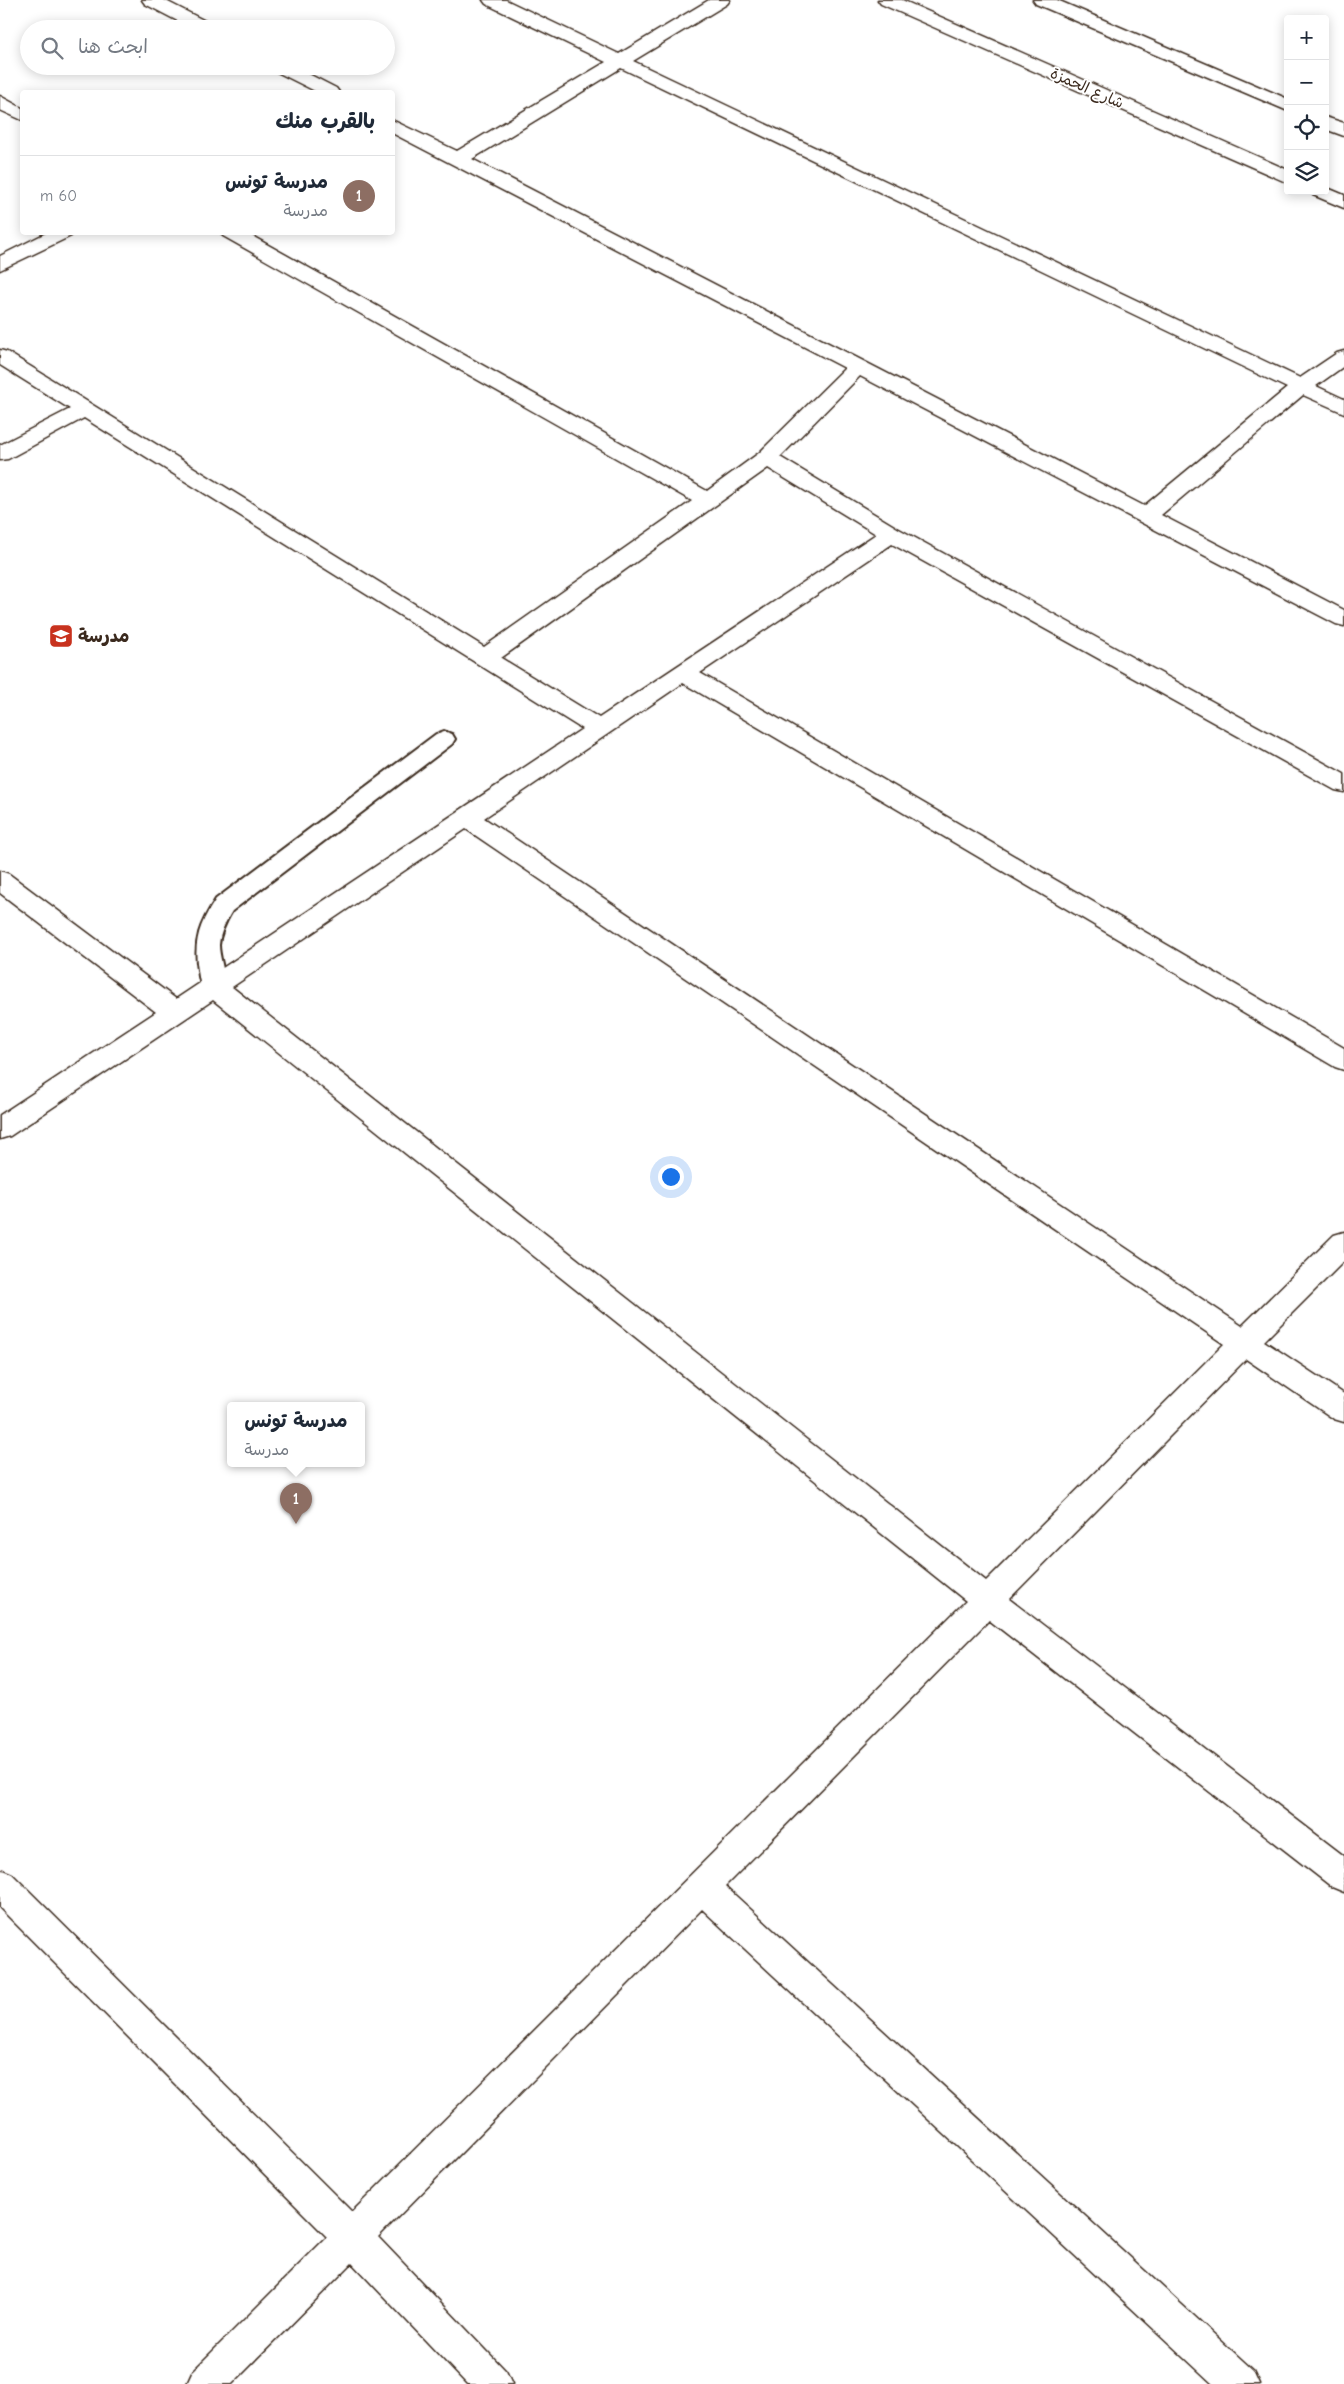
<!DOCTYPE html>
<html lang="ar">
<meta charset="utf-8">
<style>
:root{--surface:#fff;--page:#f2f2f3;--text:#1f2937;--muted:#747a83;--line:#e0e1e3;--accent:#c8321e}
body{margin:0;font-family:"Comic Neue","Playpen Sans Arabic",sans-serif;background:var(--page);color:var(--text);direction:rtl}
.controls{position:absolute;right:15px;top:15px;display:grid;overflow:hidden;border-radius:5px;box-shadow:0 2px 12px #0003}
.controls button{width:45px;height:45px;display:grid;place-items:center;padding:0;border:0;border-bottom:1px solid var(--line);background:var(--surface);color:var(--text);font:25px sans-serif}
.you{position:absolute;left:670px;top:1176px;width:18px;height:18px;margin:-12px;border:4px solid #fff;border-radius:50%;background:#1a73e8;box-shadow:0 0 0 8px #1a73e833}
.badge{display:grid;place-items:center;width:32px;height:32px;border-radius:50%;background:var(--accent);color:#fff;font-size:16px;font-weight:700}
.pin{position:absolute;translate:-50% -41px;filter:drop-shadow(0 1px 2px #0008)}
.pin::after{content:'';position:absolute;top:26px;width:18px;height:15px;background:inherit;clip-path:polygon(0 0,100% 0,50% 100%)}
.popup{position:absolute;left:227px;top:1402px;width:138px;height:65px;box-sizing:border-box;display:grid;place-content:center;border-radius:5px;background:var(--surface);filter:drop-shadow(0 1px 4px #0005);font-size:16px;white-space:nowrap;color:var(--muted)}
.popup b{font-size:19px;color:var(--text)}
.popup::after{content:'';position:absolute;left:50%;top:100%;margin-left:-10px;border:10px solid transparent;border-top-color:var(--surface)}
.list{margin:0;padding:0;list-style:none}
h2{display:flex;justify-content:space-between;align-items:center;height:65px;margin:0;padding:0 20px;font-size:21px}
h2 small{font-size:16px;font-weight:400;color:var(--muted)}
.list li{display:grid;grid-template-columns:32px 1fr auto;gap:15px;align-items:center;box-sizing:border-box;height:80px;padding:0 20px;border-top:1px solid var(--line)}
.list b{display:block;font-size:19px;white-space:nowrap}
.list p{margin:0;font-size:16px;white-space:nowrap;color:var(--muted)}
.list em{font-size:16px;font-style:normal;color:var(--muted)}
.icon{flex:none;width:28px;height:28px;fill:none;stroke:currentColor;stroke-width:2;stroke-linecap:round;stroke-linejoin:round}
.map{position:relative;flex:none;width:1344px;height:2384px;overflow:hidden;direction:ltr}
.search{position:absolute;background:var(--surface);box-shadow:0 2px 12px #0003;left:20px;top:20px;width:375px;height:55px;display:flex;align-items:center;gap:12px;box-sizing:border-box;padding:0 18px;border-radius:28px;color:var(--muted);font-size:19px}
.panel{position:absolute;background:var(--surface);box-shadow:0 2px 12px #0003;left:20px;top:90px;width:375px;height:145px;border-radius:5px;direction:rtl}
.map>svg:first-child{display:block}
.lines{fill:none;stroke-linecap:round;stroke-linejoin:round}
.lane-casing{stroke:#3b2a1e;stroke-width:4}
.street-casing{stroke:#3b2a1e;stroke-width:3}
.secondary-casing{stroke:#3b2a1e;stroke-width:3}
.lane{fill:#fff;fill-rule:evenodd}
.street{fill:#fff;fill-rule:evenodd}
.secondary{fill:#fff;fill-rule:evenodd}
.labels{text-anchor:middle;stroke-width:4;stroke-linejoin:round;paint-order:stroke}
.far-street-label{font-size:15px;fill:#3b2a1e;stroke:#fff}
.poi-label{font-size:18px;font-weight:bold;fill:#3b2a1e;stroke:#fff;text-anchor:start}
</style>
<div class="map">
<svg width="1344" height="2384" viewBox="0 0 1344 2384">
<rect width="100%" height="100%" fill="#fff"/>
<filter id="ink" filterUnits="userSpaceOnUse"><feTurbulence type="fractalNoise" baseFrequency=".02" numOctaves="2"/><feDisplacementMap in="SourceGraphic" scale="10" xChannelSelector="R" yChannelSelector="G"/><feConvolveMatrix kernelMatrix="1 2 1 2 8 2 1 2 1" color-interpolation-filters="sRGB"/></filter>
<g filter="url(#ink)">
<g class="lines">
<defs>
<path id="lane" d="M444,731L452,734L455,739L452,744L232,911C226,921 220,932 219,945C219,960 229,979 222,992L213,995L204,992C200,985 199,978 198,970C193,941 200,923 216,899L436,734Z"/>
<g id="street">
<polygon points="142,0 164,0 213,25 216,29 193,29 145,4"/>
<path d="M483,0H506L619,54L709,0H730L727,4L633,61L1300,378L1337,353L1344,351V366L1316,386L1344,399V413L1303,395L1161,515L1344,610V626L1336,624L860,376L780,457L899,529L1344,774V792L1335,790L892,544L700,673L1344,1048V1070L1335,1067L683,683L484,818L1242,1326L1334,1235L1344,1232V1261L1264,1341L1344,1394V1422L1334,1419L1246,1359L1009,1599L1344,1856V1892L1332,1887L989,1620L725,1886L1254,2371L1260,2384H1213L702,1909L378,2237L506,2371L512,2384H467L352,2263L232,2384H187L193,2371L327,2237L0,1908V1869L12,1874L352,2212L966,1601L213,1000L10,1136L0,1139V1115L156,1012L0,893V871L9,874L176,999L582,729L84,418L8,459L0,460V445L70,409L0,365V350L7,352L484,647L692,501L223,236L221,232H245L707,491L759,453L845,368L392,133V120L457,151L606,62L486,4ZM621,68L1287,388L1144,506L472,159ZM768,468L876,534L599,718L501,658ZM466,829L1224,1344L986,1581L232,987Z"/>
<polygon points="270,66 293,66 336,88 339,92 317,92 273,70"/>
<polygon points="0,96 22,108 22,120 0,110"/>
<polygon points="48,232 73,232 71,236 0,270 0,256"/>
</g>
<g id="secondary">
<polygon points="878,0 902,0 1288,170 1288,183 881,4"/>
<polygon points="1033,0 1057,0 1288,99 1288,111 1036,4"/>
<polygon points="1325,117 1344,123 1344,136 1325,129"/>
<polygon points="1325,187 1344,195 1344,208 1313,195 1311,191 1325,191"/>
</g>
</defs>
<use href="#lane" class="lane-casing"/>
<use href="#street" class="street-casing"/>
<use href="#secondary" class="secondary-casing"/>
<use href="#lane" class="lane"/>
<use href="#street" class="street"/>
<use href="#secondary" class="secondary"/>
</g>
</g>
<defs>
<symbol id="school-square" viewBox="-11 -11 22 22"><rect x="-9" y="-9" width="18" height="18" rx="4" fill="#c8321e" stroke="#fff"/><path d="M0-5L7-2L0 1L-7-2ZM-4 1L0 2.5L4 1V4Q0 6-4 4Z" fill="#fff"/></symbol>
</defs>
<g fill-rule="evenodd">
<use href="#school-square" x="47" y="622" width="28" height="28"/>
</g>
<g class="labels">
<g class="far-street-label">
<text transform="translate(1087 88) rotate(24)" y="5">شارع الحمزة</text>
</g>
<g class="poi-label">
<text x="78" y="642">مدرسة</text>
</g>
</g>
</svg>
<div class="controls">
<button>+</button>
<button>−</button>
<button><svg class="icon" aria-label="locate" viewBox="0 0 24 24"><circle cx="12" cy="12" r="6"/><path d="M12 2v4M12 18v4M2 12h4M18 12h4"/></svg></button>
<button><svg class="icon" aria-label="layers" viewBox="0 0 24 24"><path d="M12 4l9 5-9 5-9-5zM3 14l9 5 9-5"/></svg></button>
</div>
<div class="you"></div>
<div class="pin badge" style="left:296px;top:1524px;background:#8d6e63">1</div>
<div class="popup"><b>مدرسة تونس</b>مدرسة</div>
<div class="search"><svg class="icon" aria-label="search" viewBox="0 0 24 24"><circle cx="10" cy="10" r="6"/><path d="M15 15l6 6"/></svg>ابحث هنا</div>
<section class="panel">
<h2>بالقرب منك<small></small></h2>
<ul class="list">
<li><span class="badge" style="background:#8d6e63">1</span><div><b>مدرسة تونس</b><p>مدرسة</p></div><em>60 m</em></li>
</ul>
</section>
</div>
